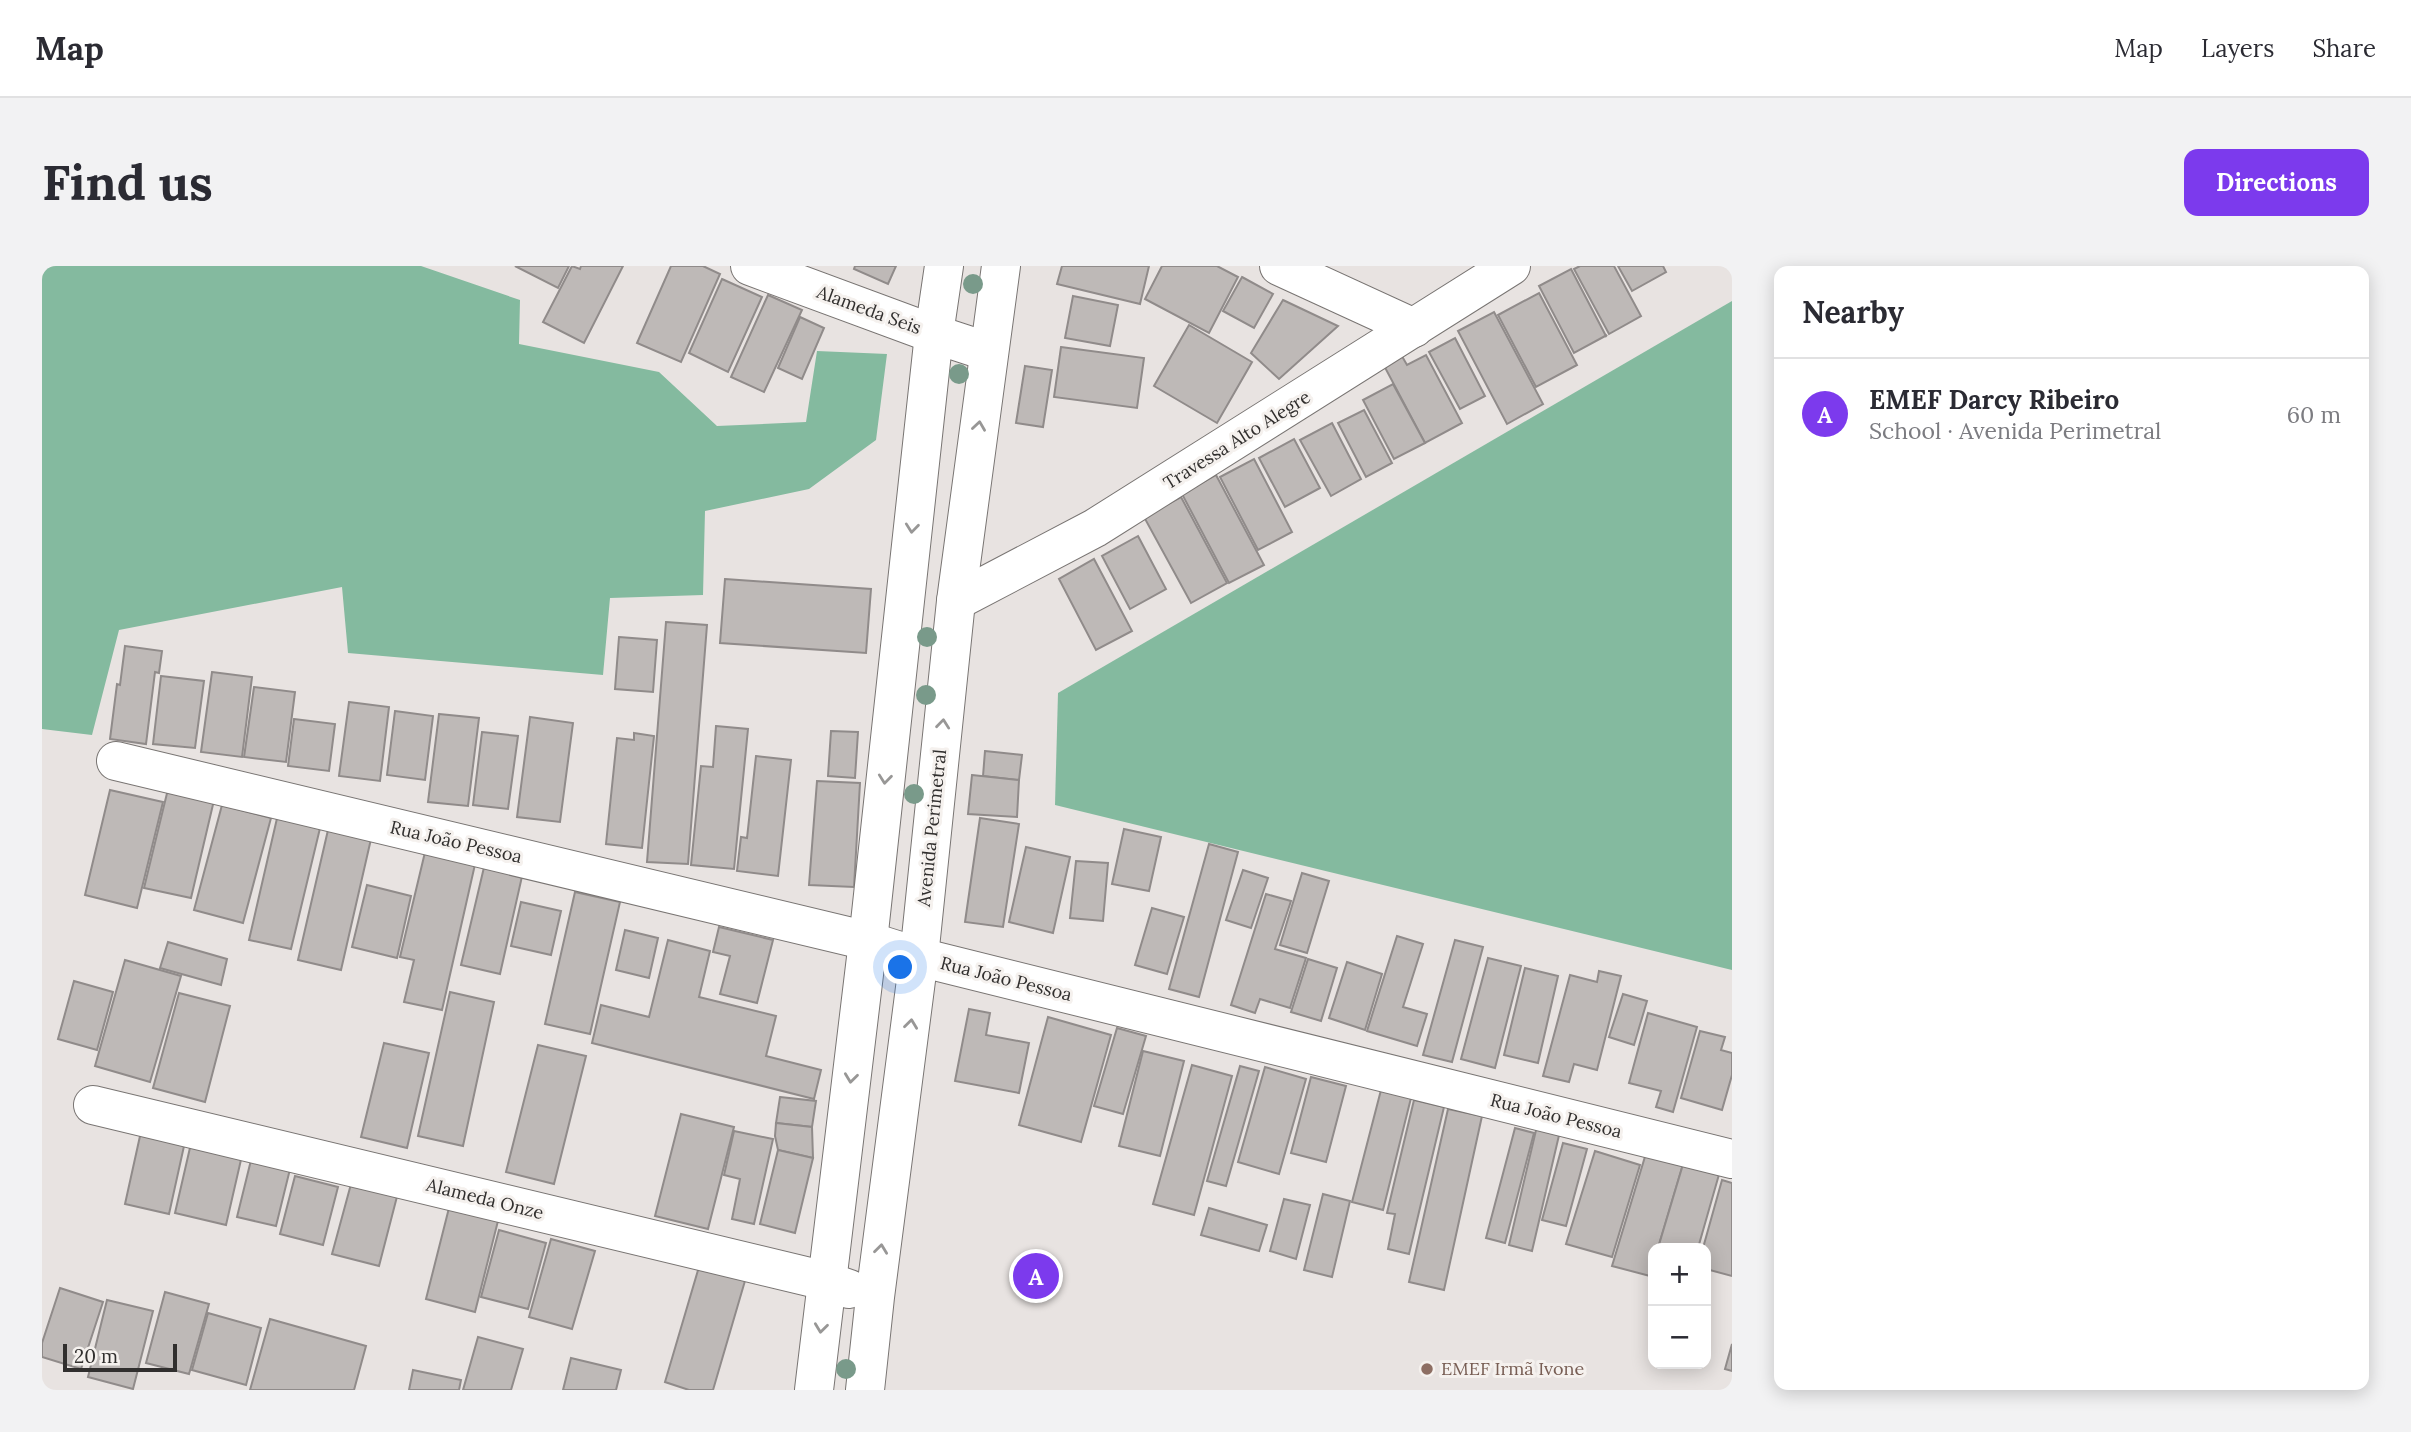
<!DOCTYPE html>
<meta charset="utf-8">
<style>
:root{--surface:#fff;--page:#f2f2f3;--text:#2b2b33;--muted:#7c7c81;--line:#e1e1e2;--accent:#7c3aed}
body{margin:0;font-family:Lora,serif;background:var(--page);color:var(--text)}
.controls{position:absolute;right:21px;bottom:21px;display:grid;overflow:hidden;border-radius:14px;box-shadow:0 4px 18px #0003}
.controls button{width:63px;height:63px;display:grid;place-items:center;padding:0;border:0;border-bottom:2px solid var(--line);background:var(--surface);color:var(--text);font:35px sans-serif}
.scale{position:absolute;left:21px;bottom:18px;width:114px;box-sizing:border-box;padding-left:7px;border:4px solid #312f2e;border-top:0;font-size:19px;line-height:24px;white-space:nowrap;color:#312f2e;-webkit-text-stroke:5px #f5f1ee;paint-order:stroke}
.you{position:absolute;left:859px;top:702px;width:24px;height:24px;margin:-18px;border:5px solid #fff;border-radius:50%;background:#1a73e8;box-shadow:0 0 0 10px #1a73e833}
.badge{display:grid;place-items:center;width:46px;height:46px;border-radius:50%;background:var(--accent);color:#fff;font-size:23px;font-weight:700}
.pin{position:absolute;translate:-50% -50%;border:4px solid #fff;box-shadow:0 2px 7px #0006}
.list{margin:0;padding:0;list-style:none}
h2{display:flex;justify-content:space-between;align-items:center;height:91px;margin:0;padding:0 28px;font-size:30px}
h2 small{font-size:23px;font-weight:400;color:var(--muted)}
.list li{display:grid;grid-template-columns:46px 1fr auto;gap:21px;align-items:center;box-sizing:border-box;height:112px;padding:0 28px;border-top:2px solid var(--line)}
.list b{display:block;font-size:26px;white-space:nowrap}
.list p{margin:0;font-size:23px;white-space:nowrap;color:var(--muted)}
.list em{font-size:23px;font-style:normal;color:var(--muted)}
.map{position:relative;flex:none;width:1690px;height:1124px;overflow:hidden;border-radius:14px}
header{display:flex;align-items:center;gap:42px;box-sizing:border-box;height:98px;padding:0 35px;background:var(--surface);border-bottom:2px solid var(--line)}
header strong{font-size:33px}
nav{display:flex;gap:38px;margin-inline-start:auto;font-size:24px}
.intro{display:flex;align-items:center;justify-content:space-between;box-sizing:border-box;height:168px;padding:0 42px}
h1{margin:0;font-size:49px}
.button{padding:18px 32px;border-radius:14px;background:var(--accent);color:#fff;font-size:24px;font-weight:700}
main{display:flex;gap:42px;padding:0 42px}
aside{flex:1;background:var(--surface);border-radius:14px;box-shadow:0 4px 18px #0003}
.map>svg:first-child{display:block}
.forest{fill:#84ba9f}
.building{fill:#beb9b7;stroke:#908b8a;stroke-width:2}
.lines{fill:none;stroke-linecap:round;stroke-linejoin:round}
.minor-casing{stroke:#797573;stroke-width:40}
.minor{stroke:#fff;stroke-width:38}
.tree{fill:#799a8a}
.oneway{stroke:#989796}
.education-dot{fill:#8d6e63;stroke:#f5f1ee;stroke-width:2.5}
.labels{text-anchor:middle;stroke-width:6;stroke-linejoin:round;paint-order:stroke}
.street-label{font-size:18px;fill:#312f2e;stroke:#f5f1ee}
.education-label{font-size:18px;fill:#785e54;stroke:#f5f1ee;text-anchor:start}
</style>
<header>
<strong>Map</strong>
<nav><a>Map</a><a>Layers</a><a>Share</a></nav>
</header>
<div class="intro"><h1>Find us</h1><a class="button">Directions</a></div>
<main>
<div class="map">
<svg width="1690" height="1124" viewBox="0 0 1690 1124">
<rect width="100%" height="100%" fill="#e8e3e1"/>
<g class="forest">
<polygon points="0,0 379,0 478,34 477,78 617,106 675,160 764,156 775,85 845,88 834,174 767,223 663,245 661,329 568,332 561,409 306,387 300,321 77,364 50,469 0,463"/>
<polygon points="1690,35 1690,704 1013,539 1016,427"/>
</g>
<g class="building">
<polygon points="473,0 527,0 516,22"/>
<polygon points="530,0 538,3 539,0 581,0 542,77 501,56"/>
<polygon points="629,0 661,0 678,8 639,96 595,77"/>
<polygon points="813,0 854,0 846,18 812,3"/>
<polygon points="1020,0 1107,0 1098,38 1015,18"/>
<polygon points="1120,0 1175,0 1196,11 1167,67 1103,33"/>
<polygon points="1538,0 1572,0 1599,50 1567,68 1532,3"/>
<polygon points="1576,0 1621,0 1624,6 1590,25"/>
<polygon points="1529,3 1564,70 1565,69 1532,87 1497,20"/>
<polygon points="1200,11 1231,28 1212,62 1181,45"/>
<polygon points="680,13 720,31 686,106 647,87"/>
<polygon points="1497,27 1535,99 1494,121 1456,49"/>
<polygon points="726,29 760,44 722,126 689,111"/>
<polygon points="1031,30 1076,39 1068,80 1023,72"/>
<polygon points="1241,34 1296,60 1237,113 1209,87"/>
<polygon points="1452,46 1501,138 1465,158 1416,65"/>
<polygon points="758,51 782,62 760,113 736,102"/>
<polygon points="1147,59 1210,96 1175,157 1112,120"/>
<polygon points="1413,72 1443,130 1418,143 1387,86"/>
<polygon points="1019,81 1102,92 1095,142 1012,131"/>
<polygon points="1357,85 1365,99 1384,89 1420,157 1383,177 1339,94"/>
<polygon points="983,100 1010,104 1001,161 974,157"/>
<polygon points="1351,118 1383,177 1352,193 1321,134"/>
<polygon points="1322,144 1350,197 1324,211 1296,157"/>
<polygon points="1290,157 1319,213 1289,230 1258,174"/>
<polygon points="1252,173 1278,222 1243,241 1217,192"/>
<polygon points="1212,193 1250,266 1216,284 1178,211"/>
<polygon points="1174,209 1222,299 1187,317 1140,228"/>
<polygon points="1139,231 1185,317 1149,337 1102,251"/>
<polygon points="1096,270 1124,323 1088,343 1060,290"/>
<polygon points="1052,293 1090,365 1054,384 1017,313"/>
<polygon points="683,313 829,323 824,387 678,377"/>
<polygon points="624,356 665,359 646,598 605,596"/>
<polygon points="577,371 615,374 611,426 573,423"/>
<polygon points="83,380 120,385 117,407 113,406 104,478 68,473 75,418 78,419"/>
<polygon points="170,406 210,411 200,491 159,486"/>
<polygon points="119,410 162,415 153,482 111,478"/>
<polygon points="212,421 253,426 244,496 202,491"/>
<polygon points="307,436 347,441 338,515 297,510"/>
<polygon points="353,445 391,450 383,514 345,509"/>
<polygon points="397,448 437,452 426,540 386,536"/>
<polygon points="488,451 531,457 518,556 475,551"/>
<polygon points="252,453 293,458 287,505 246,500"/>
<polygon points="674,460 706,463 692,603 649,599 659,500 671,501"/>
<polygon points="789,465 816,466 813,512 786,510"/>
<polygon points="440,466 476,470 466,543 431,539"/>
<polygon points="592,467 612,470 600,582 564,578 575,472 592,474"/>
<polygon points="943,485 980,489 977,514 941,510"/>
<polygon points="714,490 749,494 736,610 695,605 699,571 705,572"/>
<polygon points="930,509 977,514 975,551 926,548"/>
<polygon points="775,515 818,517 812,621 767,619"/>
<polygon points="127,519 173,530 149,632 102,622"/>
<polygon points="68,524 121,536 95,642 43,629"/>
<polygon points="180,539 229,552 201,657 152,644"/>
<polygon points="236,548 279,558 249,683 207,674"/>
<polygon points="938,552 977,558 961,661 923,656"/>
<polygon points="1082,563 1119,571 1107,625 1070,618"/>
<polygon points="286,564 329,573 299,704 256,694"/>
<polygon points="1167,578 1196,586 1157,731 1127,723"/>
<polygon points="984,581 1028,591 1011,667 967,656"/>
<polygon points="384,582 434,594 400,744 362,736 372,694 358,691"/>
<polygon points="1034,595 1066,597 1061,655 1028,652"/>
<polygon points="443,597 481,606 458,708 419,699"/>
<polygon points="1201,604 1226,612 1209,662 1184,654"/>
<polygon points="1260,607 1287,615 1265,687 1238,679"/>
<polygon points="325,619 369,630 355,692 310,681"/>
<polygon points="533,626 578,636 548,768 503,758"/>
<polygon points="1224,628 1249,635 1233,683 1264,692 1248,742 1218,733 1213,747 1189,739"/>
<polygon points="479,636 519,645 509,689 469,680"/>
<polygon points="1110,642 1142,651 1125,708 1093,699"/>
<polygon points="677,661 731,674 715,737 678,728 688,690 671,686"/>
<polygon points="583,664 616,672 607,712 574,704"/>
<polygon points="1355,670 1381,678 1361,741 1385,748 1375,780 1325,765"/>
<polygon points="626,674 668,685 657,731 734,750 724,790 779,804 772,833 550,777 559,739 607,751"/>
<polygon points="1413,674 1441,681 1410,796 1381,789"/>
<polygon points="126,676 185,693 179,719 118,702"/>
<polygon points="1446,692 1479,700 1453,802 1419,793"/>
<polygon points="1266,693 1295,702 1279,755 1249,746"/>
<polygon points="83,694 139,710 108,816 53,800"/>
<polygon points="1305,696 1340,708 1323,764 1287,752"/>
<polygon points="1483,702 1516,710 1496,797 1462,789"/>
<polygon points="1557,705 1579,710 1555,804 1532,798 1527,816 1501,810 1528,709 1555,716"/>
<polygon points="32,715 71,726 55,784 16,773"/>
<polygon points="408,726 452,736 421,880 376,870"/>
<polygon points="137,727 188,740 163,836 111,822"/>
<polygon points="1581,728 1605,735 1592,779 1567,771"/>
<polygon points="927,743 948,747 944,769 987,777 977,827 913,815"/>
<polygon points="1606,747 1655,761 1631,846 1614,841 1619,825 1587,817"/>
<polygon points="1006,751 1069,769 1039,876 977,859"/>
<polygon points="1075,762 1104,770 1081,848 1052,840"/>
<polygon points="1658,765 1683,771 1679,784 1690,787 1690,809 1680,844 1639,832"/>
<polygon points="342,777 387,787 365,882 319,871"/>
<polygon points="496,779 544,790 512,918 464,906"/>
<polygon points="1101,785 1142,795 1118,890 1077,880"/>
<polygon points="1150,799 1190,810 1152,949 1111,938"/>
<polygon points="1198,800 1217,805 1184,920 1165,915"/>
<polygon points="1223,801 1264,813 1237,908 1196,896"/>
<polygon points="1269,811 1304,820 1284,896 1249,887"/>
<polygon points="1339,824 1369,832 1341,944 1310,936"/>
<polygon points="738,831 774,835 770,861 734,857"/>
<polygon points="1372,834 1402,841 1367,988 1346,983 1353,948 1345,947"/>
<polygon points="1406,843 1440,850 1402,1024 1367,1016"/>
<polygon points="639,848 692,861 666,963 613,950"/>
<polygon points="734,857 770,861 771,892 736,884 733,870"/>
<polygon points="1495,860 1518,865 1490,985 1467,979"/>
<polygon points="100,861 144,871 127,948 83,938"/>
<polygon points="1473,862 1492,867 1463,977 1444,972"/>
<polygon points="692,865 731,873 712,958 690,953 698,913 682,909"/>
<polygon points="150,873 201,885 184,959 133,947"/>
<polygon points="1521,877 1545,883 1524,960 1500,954"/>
<polygon points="736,884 771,892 753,967 718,958"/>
<polygon points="1605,884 1642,895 1616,982 1611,982 1611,1000 1608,1010 1570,1000"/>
<polygon points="1553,885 1598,899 1570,991 1524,978"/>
<polygon points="211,886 250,895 234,960 195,951"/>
<polygon points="1642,895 1678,905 1656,982 1616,982"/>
<polygon points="312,907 358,919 337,1000 290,988"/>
<polygon points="253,910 296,921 281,979 238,968"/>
<polygon points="1680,914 1690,917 1690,1010 1664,1003 1664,982 1661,982"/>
<polygon points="1281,928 1308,935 1290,1011 1262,1004"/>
<polygon points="1242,933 1268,939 1254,993 1228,985"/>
<polygon points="409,934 458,947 433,1046 384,1033"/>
<polygon points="1167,942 1225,959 1217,985 1159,969"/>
<polygon points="457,964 504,977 486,1043 439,1031"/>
<polygon points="509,973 553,985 530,1063 487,1051"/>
<polygon points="659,994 705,1008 671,1124 647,1124 623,1116"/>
<polygon points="18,1022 61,1036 39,1103 0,1091 0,1077"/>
<polygon points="123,1026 167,1038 147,1108 104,1097"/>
<polygon points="65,1034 111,1045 91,1123 46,1111"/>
<polygon points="166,1047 219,1062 204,1119 150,1104"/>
<polygon points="228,1053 324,1080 312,1124 208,1124"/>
<polygon points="436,1071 481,1083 469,1124 421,1124"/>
<polygon points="1690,1078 1690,1105 1683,1103"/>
<polygon points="529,1092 579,1104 574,1124 521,1124"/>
<polygon points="371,1104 419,1114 417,1124 367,1124"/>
</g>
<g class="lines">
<defs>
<g id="minor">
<polyline points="708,0 892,68 947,86"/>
<polyline points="1237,0 1372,62"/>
<polyline points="914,335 1053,262 1469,0"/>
<polyline points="74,495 826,675 877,691 1690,893"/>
<polyline points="51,839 784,1015 807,1023"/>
<polyline points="772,1124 826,675 892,68 902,0"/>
<polyline points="823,1124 833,1031 877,691 914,335 959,0"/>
</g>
</defs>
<use href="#minor" class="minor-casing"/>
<use href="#minor" class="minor"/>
</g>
<g class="tree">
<circle cx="931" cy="18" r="10"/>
<circle cx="917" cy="108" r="10"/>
<circle cx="885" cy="371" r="10"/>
<circle cx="884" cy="429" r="10"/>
<circle cx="872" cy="528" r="10"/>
<circle cx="804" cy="1103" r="10"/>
</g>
<defs><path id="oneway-chevron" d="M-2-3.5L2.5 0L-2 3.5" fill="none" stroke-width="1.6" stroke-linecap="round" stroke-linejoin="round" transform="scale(1.75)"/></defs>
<g class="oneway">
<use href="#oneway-chevron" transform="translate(937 160) rotate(-82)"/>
<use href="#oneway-chevron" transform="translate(870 262) rotate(96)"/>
<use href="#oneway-chevron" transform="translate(901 458) rotate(-84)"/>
<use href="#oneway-chevron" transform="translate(843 513) rotate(96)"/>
<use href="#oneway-chevron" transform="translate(869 758) rotate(-83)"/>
<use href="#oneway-chevron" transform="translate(809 812) rotate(97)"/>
<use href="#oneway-chevron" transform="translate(839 983) rotate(-83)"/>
<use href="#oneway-chevron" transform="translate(779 1062) rotate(97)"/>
</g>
<circle class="education-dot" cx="1385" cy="1103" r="7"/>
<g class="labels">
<g class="street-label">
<text transform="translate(827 44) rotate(20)" y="6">Alameda Seis</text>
<text transform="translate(1195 174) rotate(-32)" y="6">Travessa Alto Alegre</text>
<text transform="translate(890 562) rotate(-84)" y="6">Avenida Perimetral</text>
<text transform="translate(414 576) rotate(13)" y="6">Rua João Pessoa</text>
<text transform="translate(964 713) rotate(14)" y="6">Rua João Pessoa</text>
<text transform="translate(1514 850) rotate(14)" y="6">Rua João Pessoa</text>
<text transform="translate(443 933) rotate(14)" y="6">Alameda Onze</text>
</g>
<g class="education-label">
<text x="1399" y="1109">EMEF Irmã Ivone</text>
</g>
</g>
</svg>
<div class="controls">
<button>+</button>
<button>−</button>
</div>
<div class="scale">20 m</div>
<div class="you"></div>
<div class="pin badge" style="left:994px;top:1010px">A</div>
</div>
<aside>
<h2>Nearby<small></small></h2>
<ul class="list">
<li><span class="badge">A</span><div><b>EMEF Darcy Ribeiro</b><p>School · Avenida Perimetral</p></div><em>60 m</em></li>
</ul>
</aside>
</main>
